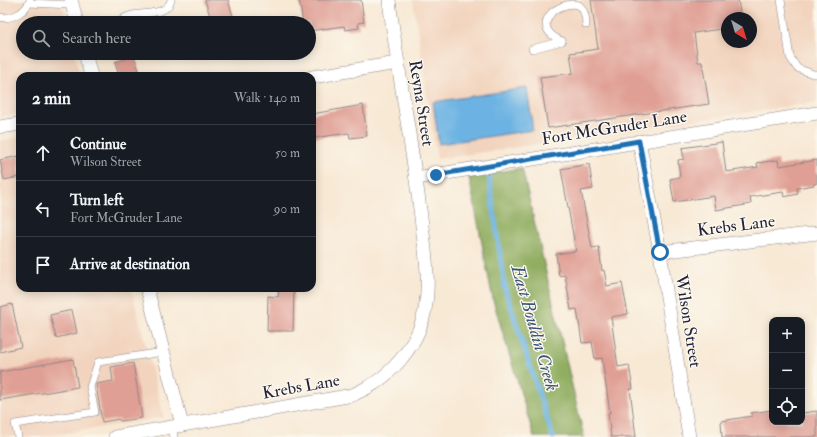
<!DOCTYPE html>
<meta charset="utf-8">
<style>
:root{--surface:#171b24;--page:#242831;--text:#f1f3f6;--muted:#9ea1a6;--line:#363941}
body{margin:0;font-family:"IM FELL Double Pica",serif;background:var(--page);color:var(--text)}
.controls{position:absolute;right:12px;bottom:12px;display:grid;overflow:hidden;border-radius:8px;box-shadow:0 2px 10px #0003}
.controls button{width:36px;height:36px;display:grid;place-items:center;padding:0;border:0;border-bottom:1px solid var(--line);background:var(--surface);color:var(--text);font:20px sans-serif}
.compass{position:absolute;left:721px;top:12px;width:36px;height:36px;border-radius:50%;background:var(--surface);box-shadow:0 2px 10px #0003;rotate:142deg}
.stop{position:absolute;width:12px;height:12px;margin:-9px;border:3px solid #1f6fb2;border-radius:50%;background:#fff}
.stop.end{background:#1f6fb2;border-color:#fff;box-shadow:0 1px 4px #0008}
.list{margin:0;padding:0;list-style:none}
h2{display:flex;justify-content:space-between;align-items:center;height:52px;margin:0;padding:0 16px;font-size:17px}
h2 small{font-size:13px;font-weight:400;color:var(--muted)}
.list li{display:grid;grid-template-columns:26px 1fr auto;gap:12px;align-items:center;box-sizing:border-box;height:56px;padding:0 16px;border-top:1px solid var(--line)}
.list b{display:block;font-size:15px;white-space:nowrap}
.list p{margin:0;font-size:13px;white-space:nowrap;color:var(--muted)}
.list em{font-size:13px;font-style:normal;color:var(--muted)}
.icon{flex:none;width:22px;height:22px;fill:none;stroke:currentColor;stroke-width:2;stroke-linecap:round;stroke-linejoin:round}
.map{position:relative;flex:none;width:817px;height:437px;overflow:hidden}
.search{position:absolute;background:var(--surface);box-shadow:0 2px 10px #0003;left:16px;top:16px;width:300px;height:44px;display:flex;align-items:center;gap:10px;box-sizing:border-box;padding:0 14px;border-radius:22px;color:var(--muted);font-size:15px}
.panel{position:absolute;background:var(--surface);box-shadow:0 2px 10px #0003;left:16px;top:72px;width:300px;height:220px;border-radius:12px}
.map>svg:first-child{display:block}
.built{fill:#f2d4be;fill-rule:evenodd}
.forest{fill:#90ad60;stroke:#59684e}
.water{fill:#6cb3e3;stroke:#476a8f}
.lines{fill:none;stroke-linecap:round;stroke-linejoin:round}
.stream{stroke:#6cb3e3;stroke-width:5}
.building{fill:#e09f94}
.lane-casing{stroke:#8d8688;stroke-width:8}
.street-casing{stroke:#8d8688;stroke-width:14}
.lane{stroke:#fff;stroke-width:7}
.street{stroke:#fff;stroke-width:13}
.route{stroke:#1f6fb2;stroke-width:5}
.labels{text-anchor:middle;stroke-width:3;stroke-linejoin:round;paint-order:stroke}
.street-label{font-size:17px;fill:#22223b;stroke:#fbf7ec}
.water-label{font-size:18px;font-style:italic;fill:#3c5576;stroke:#fbf7ec}
</style>
<div class="map">
<svg width="817" height="437" viewBox="0 0 817 437">
<rect width="100%" height="100%" fill="#fbf7ec"/>
<filter id="ink" filterUnits="userSpaceOnUse"><feTurbulence type="fractalNoise" baseFrequency=".025" numOctaves="2"/><feDisplacementMap in="SourceGraphic" scale="8" xChannelSelector="R" yChannelSelector="G"/><feConvolveMatrix kernelMatrix="1 2 1 2 8 2 1 2 1" color-interpolation-filters="sRGB"/></filter>
<filter id="wash" filterUnits="userSpaceOnUse"><feTurbulence type="fractalNoise" baseFrequency=".012" numOctaves="4" result="noise"/><feDisplacementMap in="SourceGraphic" scale="16" xChannelSelector="R" yChannelSelector="G"/><feGaussianBlur stdDeviation="0.9" result="paint"/><feColorMatrix in="noise" values="0 0 0 0 0 0 0 0 0 0 0 0 0 0 0 0 0 1.4 0 .05"/><feComposite in="paint" operator="in"/></filter>
<g filter="url(#wash)">
<rect width="100%" height="100%" fill="#f8e9d5"/>
<g class="built">
<polygon points="0,0 61,0 67,23 23,23 23,53 74,53 80,76 20,76 20,114 0,116"/>
<path d="M413,0H817V102L437,159ZM727,18H751V42H727Z"/>
<polygon points="20,137 20,288 131,288 164,417 42,437 0,437 0,141"/>
</g>
<polygon class="forest" points="522,168 584,437 534,437 493,300 469,177"/>
<polygon class="water" points="527,88 533,130 439,144 433,102"/>
<g class="lines">
<polyline class="stream" points="489,177 505,289 553,437"/>
</g>
<g id="blocks">
<g class="building">
<polygon points="205,0 228,0 235,23 212,23"/>
<polygon points="299,0 361,0 364,22 358,23 359,28 345,30 344,26 309,31 309,23 303,23"/>
<polygon points="591,0 738,0 741,18 727,18 727,28 694,33 698,62 702,62 709,104 548,128 540,77 573,73 570,53 598,49"/>
<polygon points="134,56 141,76 119,76 115,62"/>
<polygon points="363,105 367,136 350,138 349,133 313,138 312,114"/>
<polygon points="722,142 726,172 758,167 757,163 778,160 779,166 817,160 817,183 814,184 814,185 797,188 798,194 784,197 783,192 750,197 751,204 716,210 714,196 674,202 670,179 680,177 678,160 684,159 682,148"/>
<polygon points="19,156 20,177 4,180 0,160"/>
<polygon points="589,164 593,189 581,191 592,248 599,247 602,271 604,270 607,286 622,283 628,314 611,317 618,367 629,365 633,389 630,389 636,437 611,437 608,413 610,413 602,358 595,359 592,342 582,343 577,309 571,310 565,275 559,276 556,254 576,251 561,169"/>
<polygon points="279,288 294,289 293,331 267,331 268,296 278,297"/>
<polygon points="12,304 21,347 0,352 0,307"/>
<polygon points="72,310 77,333 56,338 50,315"/>
<polygon points="73,359 78,387 0,400 0,372"/>
<polygon points="133,363 142,418 120,421 119,419 102,422 96,384 113,381 111,367"/>
<polygon points="772,410 772,422 802,422 802,413 817,411 817,437 722,437 721,421 752,416 751,413"/>
</g>
</g>
</g>
<g filter="url(#ink)">
<use href="#blocks" fill-opacity="0" stroke="#8d8688" stroke-width="1"/>
<g class="lines">
<defs>
<g id="lane">
<polyline points="781,0 790,57 797,68 813,74 817,74"/>
<polyline points="29,3 72,5"/>
<path d="M0,17C12,20 26,12 30,0"/>
<path d="M118,23C121,21 125,17 129,16C141,12 168,16 171,0"/>
<path d="M562,41C528,27 556,0 579,5C585,10 586,17 586,25"/>
<polyline points="532,49 562,41"/>
<polyline points="172,427 174,437"/>
<polyline points="18,437 15,424 95,412 90,387 98,362 163,352"/>
</g>
<g id="street">
<polyline points="71,0 77,23"/>
<polyline points="85,53 91,76"/>
<polyline points="312,77 397,63"/>
<polyline points="0,127 20,124"/>
<polyline points="639,141 660,252 689,437"/>
<polyline points="416,178 817,113"/>
<polyline points="660,252 817,233"/>
<polyline points="147,288 182,425"/>
<path d="M115,437L353,395C360,391 368,388 375,383C393,371 410,351 419,330C434,294 425,254 421,217C412,144 398,72 389,0"/>
</g>
</defs>
<use href="#lane" class="lane-casing"/>
<use href="#street" class="street-casing"/>
<use href="#lane" class="lane"/>
<use href="#street" class="street"/>
</g>
</g>
<g class="lines" filter="url(#ink)">
<polyline class="route" points="436,175 639,141 660,252"/>
</g>
<g class="labels">
<g class="street-label">
<text transform="translate(422 103) rotate(81)" y="6">Reyna Street</text>
<text transform="translate(614 127) rotate(-9)" y="6">Fort McGruder Lane</text>
<text transform="translate(736 225) rotate(-7)" y="6">Krebs Lane</text>
<text transform="translate(689 321) rotate(81)" y="6">Wilson Street</text>
<text transform="translate(301 386) rotate(-10)" y="6">Krebs Lane</text>
</g>
<g class="water-label">
<text transform="translate(535 328) rotate(74)" y="6">East Bouldin Creek</text>
</g>
</g>
</svg>
<div class="controls">
<button>+</button>
<button>−</button>
<button><svg class="icon" aria-label="locate" viewBox="0 0 24 24"><circle cx="12" cy="12" r="6"/><path d="M12 2v4M12 18v4M2 12h4M18 12h4"/></svg></button>
</div>
<svg class="compass" viewBox="-18 -18 36 36"><path d="M0-13l5 13h-10z" fill="#e53935"/><path d="M0 13l5-13h-10z" fill="#9ea1a6"/></svg>
<div class="stop" style="left:660px;top:252px"></div>
<div class="stop end" style="left:436px;top:175px"></div>
<div class="search"><svg class="icon" aria-label="search" viewBox="0 0 24 24"><circle cx="10" cy="10" r="6"/><path d="M15 15l6 6"/></svg>Search here</div>
<section class="panel">
<h2>2 min<small>Walk · 140 m</small></h2>
<ul class="list">
<li><svg class="icon" aria-label="ahead" viewBox="0 0 24 24"><path d="M12 20V5M6 11l6-6 6 6"/></svg><div><b>Continue</b><p>Wilson Street</p></div><em>50 m</em></li>
<li><svg class="icon" aria-label="left" viewBox="0 0 24 24"><path d="M17 20v-9H6M10 6l-5 5 5 5"/></svg><div><b>Turn left</b><p>Fort McGruder Lane</p></div><em>90 m</em></li>
<li><svg class="icon" aria-label="arrive" viewBox="0 0 24 24"><path d="M6 21V4h12l-3 4 3 4H6"/></svg><div><b>Arrive at destination</b></div></li>
</ul>
</section>
</div>
